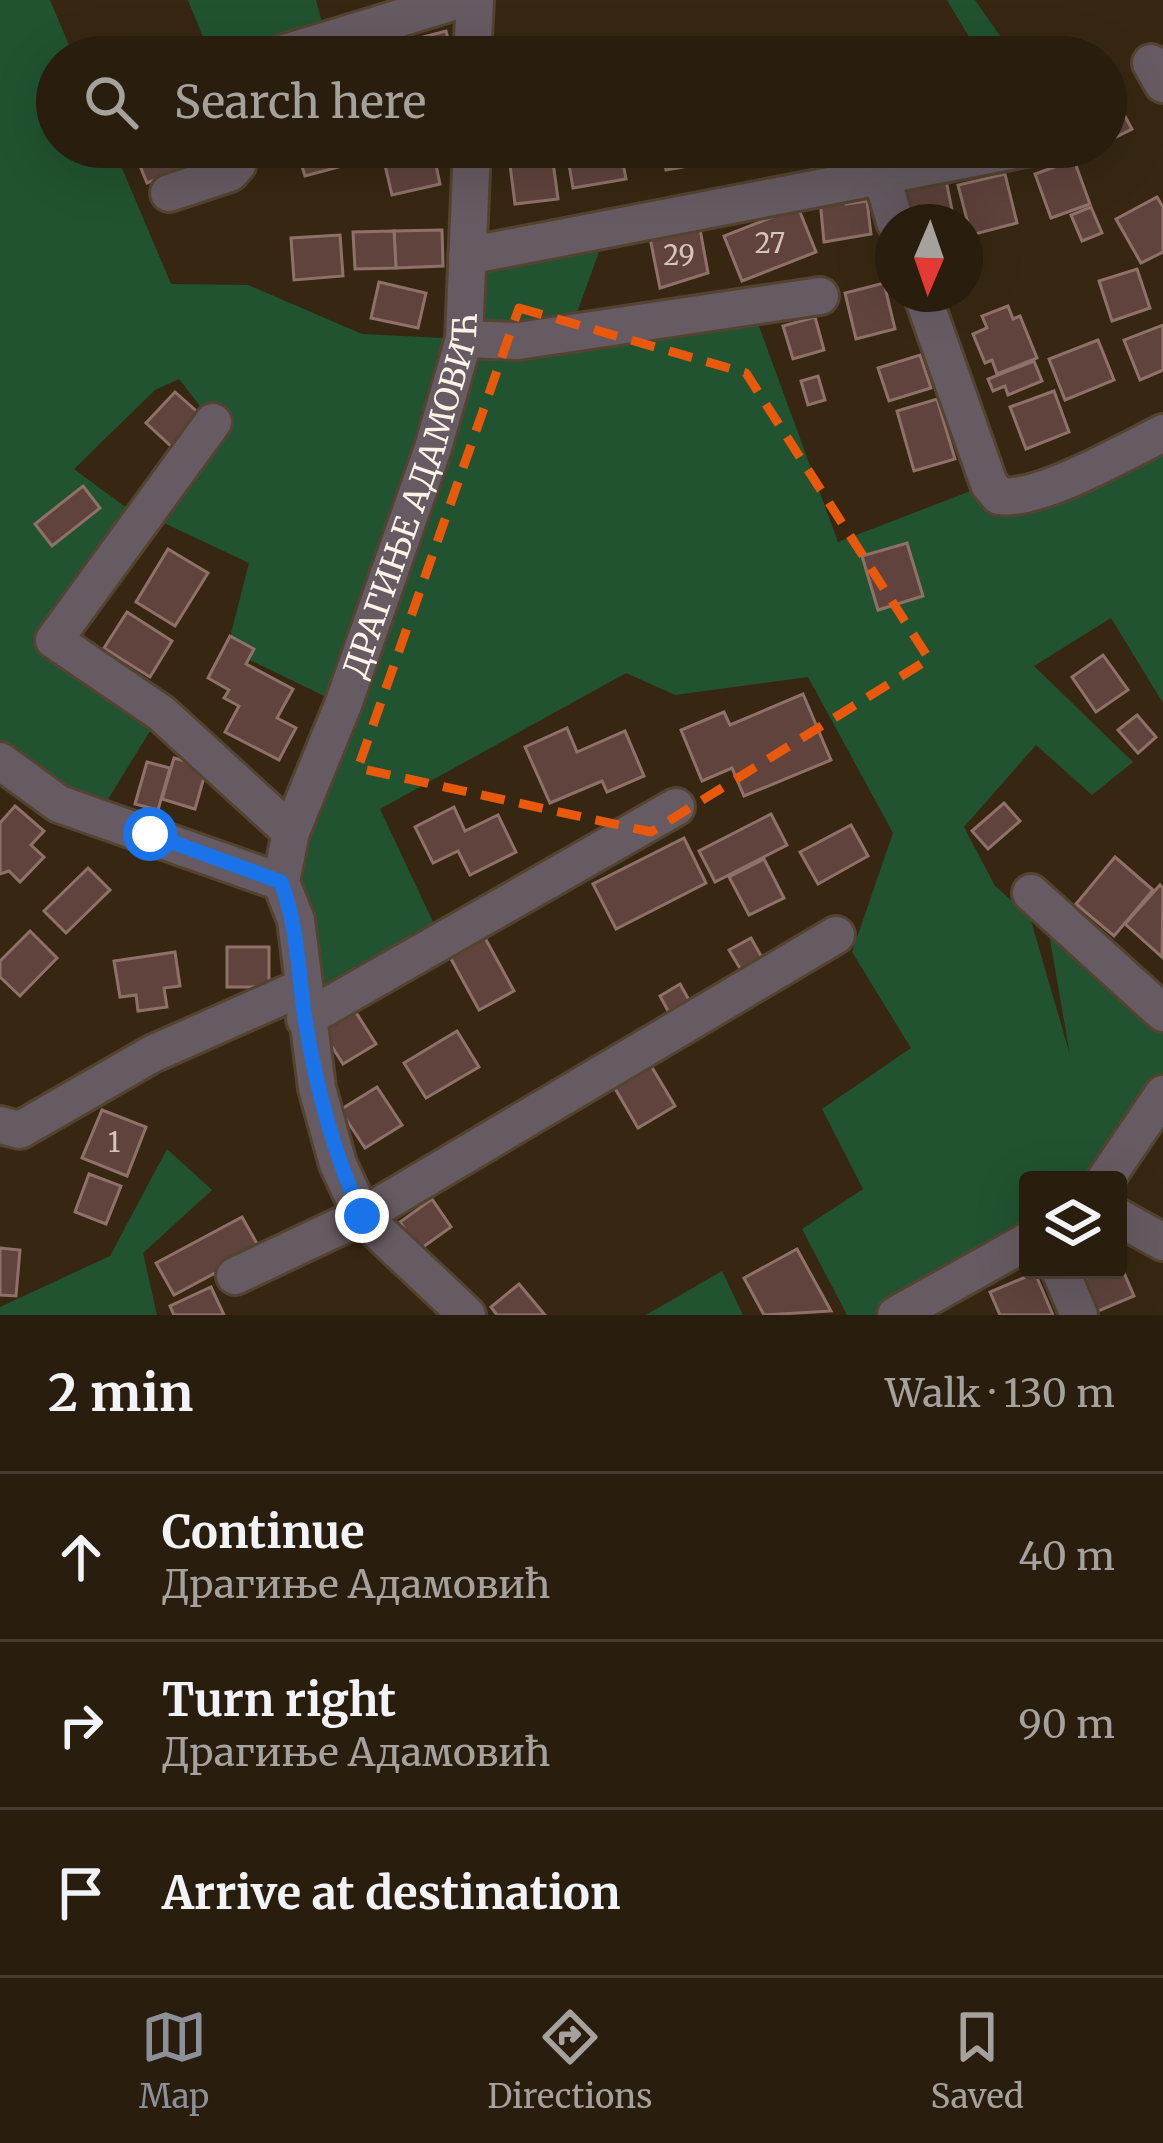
<!DOCTYPE html>
<meta charset="utf-8">
<style>
:root{--surface:#291d0e;--page:#352a1c;--text:#f1f3f6;--muted:#a5a29e;--line:#453b2e;--accent:#8c9099}
body{margin:0;font-family:Merriweather,serif;background:var(--page);color:var(--text)}
.controls{position:absolute;right:36px;bottom:36px;display:grid;overflow:hidden;border-radius:12px;box-shadow:0 12px 48px #0002}
.controls button{width:108px;height:108px;display:grid;place-items:center;padding:0;border:0;border-bottom:3px solid var(--line);background:var(--surface);color:var(--text);font:60px sans-serif}
.compass{position:absolute;left:875px;top:204px;width:108px;height:108px;border-radius:50%;background:var(--surface);box-shadow:0 12px 48px #0002;rotate:182deg}
.stop{position:absolute;width:36px;height:36px;margin:-27px;border:9px solid #1a73e8;border-radius:50%;background:#fff}
.stop.end{background:#1a73e8;border-color:#fff;box-shadow:0 3px 12px #0008}
.list{margin:0;padding:0;list-style:none}
h2{display:flex;justify-content:space-between;align-items:center;height:156px;margin:0;padding:0 48px;font-size:51px}
h2 small{font-size:39px;font-weight:400;color:var(--muted)}
.list li{display:grid;grid-template-columns:78px 1fr auto;gap:36px;align-items:center;box-sizing:border-box;height:168px;padding:0 48px;border-top:3px solid var(--line)}
.list b{display:block;font-size:45px;white-space:nowrap}
.list p{margin:0;font-size:39px;white-space:nowrap;color:var(--muted)}
.list em{font-size:39px;font-style:normal;color:var(--muted)}
.icon{flex:none;width:66px;height:66px;fill:none;stroke:currentColor;stroke-width:2;stroke-linecap:round;stroke-linejoin:round}
.map{position:relative;flex:none;width:1163px;height:1315px;overflow:hidden}
.search{position:absolute;background:var(--surface);box-shadow:0 12px 48px #0002;left:36px;right:36px;top:36px;height:132px;display:flex;align-items:center;gap:30px;box-sizing:border-box;padding:0 42px;border-radius:66px;color:var(--muted);font-size:45px}
.sheet{height:660px;background:var(--surface)}
nav{display:flex;justify-content:space-around;align-items:center;box-sizing:border-box;height:168px;border-top:3px solid var(--line);background:var(--surface);font-size:33px;color:var(--muted)}
nav a{display:grid;justify-items:center;gap:6px}
nav .on{color:var(--accent)}
.map>svg:first-child{display:block}
.green{fill:#215330}
.building{fill:#5f433c;stroke:#8f716a;stroke-width:3}
.lines{fill:none;stroke-linecap:round;stroke-linejoin:round}
.minor-casing{stroke:#534330;stroke-width:42}
.minor{stroke:#665b62;stroke-width:36}
.route{stroke:#1a73e8;stroke-width:15}
.marked{fill:none;stroke:#e8590c;stroke-width:9;stroke-dasharray:24 15;stroke-linejoin:round}
.labels{text-anchor:middle;stroke-width:9;stroke-linejoin:round;paint-order:stroke}
.number-label{font-size:27px;fill:#d5c6bb}
.street-label{font-size:33px;fill:#fcf2e5;stroke:#181109}
</style>
<div class="map">
<svg width="1163" height="1315" viewBox="0 0 1163 1315">
<rect width="100%" height="100%" fill="#372712"/>
<g class="green">
<polygon points="0,0 50,0 74,57 57,57 57,147 113,147 171,284 248,285 362,334 463,339 467,256 607,230 567,340 756,318 838,542 989,484 1163,447 1163,703 1111,618 1034,666 1133,762 1092,795 1036,745 964,827 995,886 1030,917 1070,1055 1044,905 1163,1013 1163,1093 1105,1180 1028,1180 1028,1241 896,1315 847,1315 802,1229 863,1189 822,1109 911,1048 852,952 893,833 808,677 675,695 626,673 380,809 441,939 305,1019 281,882 343,705 227,649 249,563 147,515 213,423 179,379 155,390 74,469 143,520 54,640 161,713 96,819 0,761"/>
<polygon points="188,0 316,0 327,41 272,57 211,57"/>
<polygon points="947,0 975,0 1010,50 978,52"/>
<polygon points="167,1149 212,1190 143,1253 157,1315 0,1315 0,1307 110,1256"/>
<polygon points="722,1271 743,1315 646,1315"/>
</g>
<g class="building">
<polygon points="446,31 453,57 391,57 388,46"/>
<polygon points="1115,98 1132,129 1106,142 1106,102"/>
<polygon points="159,147 210,147 214,157 147,183 136,156"/>
<polygon points="261,147 377,147 380,156 305,176 299,157 266,166"/>
<polygon points="551,147 558,199 515,204 508,149"/>
<polygon points="566,147 620,147 626,179 573,188"/>
<polygon points="662,147 702,147 705,163 666,170"/>
<polygon points="721,147 762,147 764,158 724,164"/>
<polygon points="433,151 440,184 392,195 384,161"/>
<polygon points="1074,160 1090,204 1051,218 1035,174"/>
<polygon points="1005,174 1017,223 971,235 958,185"/>
<polygon points="946,180 953,215 906,222 899,190"/>
<polygon points="1157,197 1163,207 1163,252 1141,263 1116,219"/>
<polygon points="845,198 846,204 867,201 871,234 824,242 820,200"/>
<polygon points="798,207 816,252 742,281 724,236"/>
<polygon points="1091,207 1102,233 1082,241 1071,215"/>
<polygon points="700,229 708,273 660,288 650,238"/>
<polygon points="442,230 443,266 396,268 394,231"/>
<polygon points="394,231 396,268 355,269 353,232"/>
<polygon points="340,235 343,276 294,280 291,238"/>
<polygon points="1137,269 1150,308 1112,321 1099,281"/>
<polygon points="379,282 426,293 418,328 371,318"/>
<polygon points="884,283 895,329 856,339 845,293"/>
<polygon points="1008,306 1013,319 1020,316 1037,358 997,374 992,360 985,363 973,334 987,328 982,316"/>
<polygon points="815,317 824,350 793,359 783,326"/>
<polygon points="1163,325 1163,370 1140,380 1124,340"/>
<polygon points="1098,340 1114,380 1065,400 1049,359"/>
<polygon points="920,355 931,388 889,401 878,368"/>
<polygon points="1034,361 1042,381 1008,395 1005,386 993,391 988,379"/>
<polygon points="818,376 825,400 808,405 801,381"/>
<polygon points="1054,391 1069,432 1026,449 1010,407"/>
<polygon points="175,392 201,415 172,447 146,423"/>
<polygon points="937,399 955,459 914,471 897,411"/>
<polygon points="83,486 100,508 52,546 35,524"/>
<polygon points="907,543 923,596 878,610 862,556"/>
<polygon points="168,549 208,573 175,626 136,602"/>
<polygon points="127,612 172,641 150,677 104,648"/>
<polygon points="230,636 254,649 246,664 293,689 277,718 296,728 279,760 225,732 239,706 224,698 229,690 208,678"/>
<polygon points="1103,655 1128,690 1096,712 1072,677"/>
<polygon points="803,694 831,760 744,796 732,768 702,781 681,730 724,712 730,725"/>
<polygon points="1137,715 1156,737 1138,753 1118,730"/>
<polygon points="567,728 577,752 625,731 644,776 607,792 602,781 550,803 525,747"/>
<polygon points="174,758 207,767 195,809 162,799"/>
<polygon points="147,762 170,768 158,810 135,804"/>
<polygon points="1004,803 1020,821 988,849 972,831"/>
<polygon points="15,806 44,831 31,845 44,857 20,882 9,871 0,874 0,823"/>
<polygon points="454,807 465,831 498,815 516,852 470,875 458,851 433,863 415,827"/>
<polygon points="771,814 787,845 715,882 699,851"/>
<polygon points="851,825 868,856 818,884 800,852"/>
<polygon points="684,838 706,883 616,929 593,884"/>
<polygon points="1115,857 1153,890 1114,936 1076,904"/>
<polygon points="764,859 784,898 749,915 729,877"/>
<polygon points="88,868 110,890 66,933 44,911"/>
<polygon points="1160,885 1163,888 1162,957 1125,924"/>
<polygon points="30,931 57,958 20,996 0,977 0,961"/>
<polygon points="485,938 514,991 479,1010 450,957"/>
<polygon points="751,938 765,963 744,975 729,950"/>
<rect x="227" y="947" width="42" height="40"/>
<polygon points="175,952 180,986 164,988 167,1007 138,1011 136,995 120,997 114,961"/>
<polygon points="680,984 694,1009 673,1020 660,996"/>
<polygon points="350,1003 376,1044 343,1064 317,1023"/>
<polygon points="457,1031 479,1067 426,1098 404,1063"/>
<polygon points="650,1064 675,1106 638,1128 613,1085"/>
<polygon points="377,1087 402,1125 365,1148 340,1110"/>
<polygon points="102,1110 146,1127 127,1176 82,1158"/>
<polygon points="89,1174 121,1186 106,1224 75,1212"/>
<polygon points="432,1199 451,1227 419,1250 400,1222"/>
<polygon points="242,1217 260,1249 174,1295 156,1263"/>
<polygon points="0,1248 20,1250 16,1296 0,1295"/>
<polygon points="797,1249 831,1311 764,1315 744,1278"/>
<polygon points="1118,1259 1134,1296 1091,1314 1077,1281 1089,1277 1086,1270 1118,1270"/>
<polygon points="1035,1273 1053,1315 1000,1315 990,1292"/>
<polygon points="519,1284 545,1315 497,1315 491,1307"/>
<polygon points="211,1287 224,1315 174,1315 170,1306"/>
</g>
<g class="lines">
<defs>
<g id="minor">
<polyline points="272,57 459,0"/>
<polyline points="472,57 475,0"/>
<polyline points="1151,63 1163,84"/>
<polyline points="882,177 895,222"/>
<polyline points="169,193 230,173 237,165 236,147"/>
<polyline points="467,256 1031,147"/>
<path d="M922,294L989,484L999,496C1038,502 1127,451 1163,433"/>
<polyline points="464,339 518,341 820,296"/>
<polyline points="213,422 54,640 161,713 291,832"/>
<polyline points="0,761 59,804 281,882"/>
<polyline points="1031,893 1163,1013"/>
<polyline points="305,1019 676,807"/>
<polyline points="0,1125 20,1130 152,1054 301,988"/>
<polyline points="1105,1180 1163,1094"/>
<polyline points="1118,1217 1163,1242"/>
<polyline points="1060,1270 1079,1315"/>
<polyline points="235,1276 362,1216 836,935"/>
<path id="s1" d="M467,1315L362,1216L338,1164L317,1088L296,920L281,882L291,832L343,705L433,448L464,339L472,147"/>
<polyline points="896,1315 1028,1241"/>
</g>
</defs>
<use href="#minor" class="minor-casing"/>
<use href="#minor" class="minor"/>
</g>
<g class="lines">
<path class="route" d="M150,834L281,882C298,927 298,972 305,1019C316,1088 333,1152 362,1216"/>
</g>
<path class="marked" d="M519,308L746,373L929,659L651,832L358,768Z"/>
<g class="labels">
<g class="number-label">
<text x="770" y="253">27</text>
<text x="679" y="265">29</text>
<text x="114" y="1152">1</text>
</g>
<g class="street-label">
<text dy="12" stroke="none"><textPath href="#s1" startOffset="900">ДРАГИЊЕ АДАМОВИЋ</textPath></text>
</g>
</g>
</svg>
<div class="controls">
<button><svg class="icon" aria-label="layers" viewBox="0 0 24 24"><path d="M12 4l9 5-9 5-9-5zM3 14l9 5 9-5"/></svg></button>
</div>
<svg class="compass" viewBox="-18 -18 36 36"><path d="M0-13l5 13h-10z" fill="#e53935"/><path d="M0 13l5-13h-10z" fill="#a5a29e"/></svg>
<div class="stop" style="left:150px;top:834px"></div>
<div class="stop end" style="left:362px;top:1216px"></div>
<div class="search"><svg class="icon" aria-label="search" viewBox="0 0 24 24"><circle cx="10" cy="10" r="6"/><path d="M15 15l6 6"/></svg>Search here</div>
</div>
<section class="sheet">
<h2>2 min<small>Walk · 130 m</small></h2>
<ul class="list">
<li><svg class="icon" aria-label="ahead" viewBox="0 0 24 24"><path d="M12 20V5M6 11l6-6 6 6"/></svg><div><b>Continue</b><p>Драгиње Адамовић</p></div><em>40 m</em></li>
<li><svg class="icon" aria-label="right" viewBox="0 0 24 24"><path d="M7 20v-9h11M14 6l5 5-5 5"/></svg><div><b>Turn right</b><p>Драгиње Адамовић</p></div><em>90 m</em></li>
<li><svg class="icon" aria-label="arrive" viewBox="0 0 24 24"><path d="M6 21V4h12l-3 4 3 4H6"/></svg><div><b>Arrive at destination</b></div></li>
</ul>
</section>
<nav>
<a class="on"><svg class="icon" aria-label="map" viewBox="0 0 24 24"><path d="M3 6l6-2 6 2 6-2v14l-6 2-6-2-6 2zM9 4v14M15 6v14"/></svg>Map</a>
<a><svg class="icon" aria-label="directions" viewBox="0 0 24 24"><path d="M12 3l9 9-9 9-9-9zM9 14v-3h6M13 9l2 2-2 2"/></svg>Directions</a>
<a><svg class="icon" aria-label="saved" viewBox="0 0 24 24"><path d="M7 4h10v16l-5-4-5 4z"/></svg>Saved</a>
</nav>
